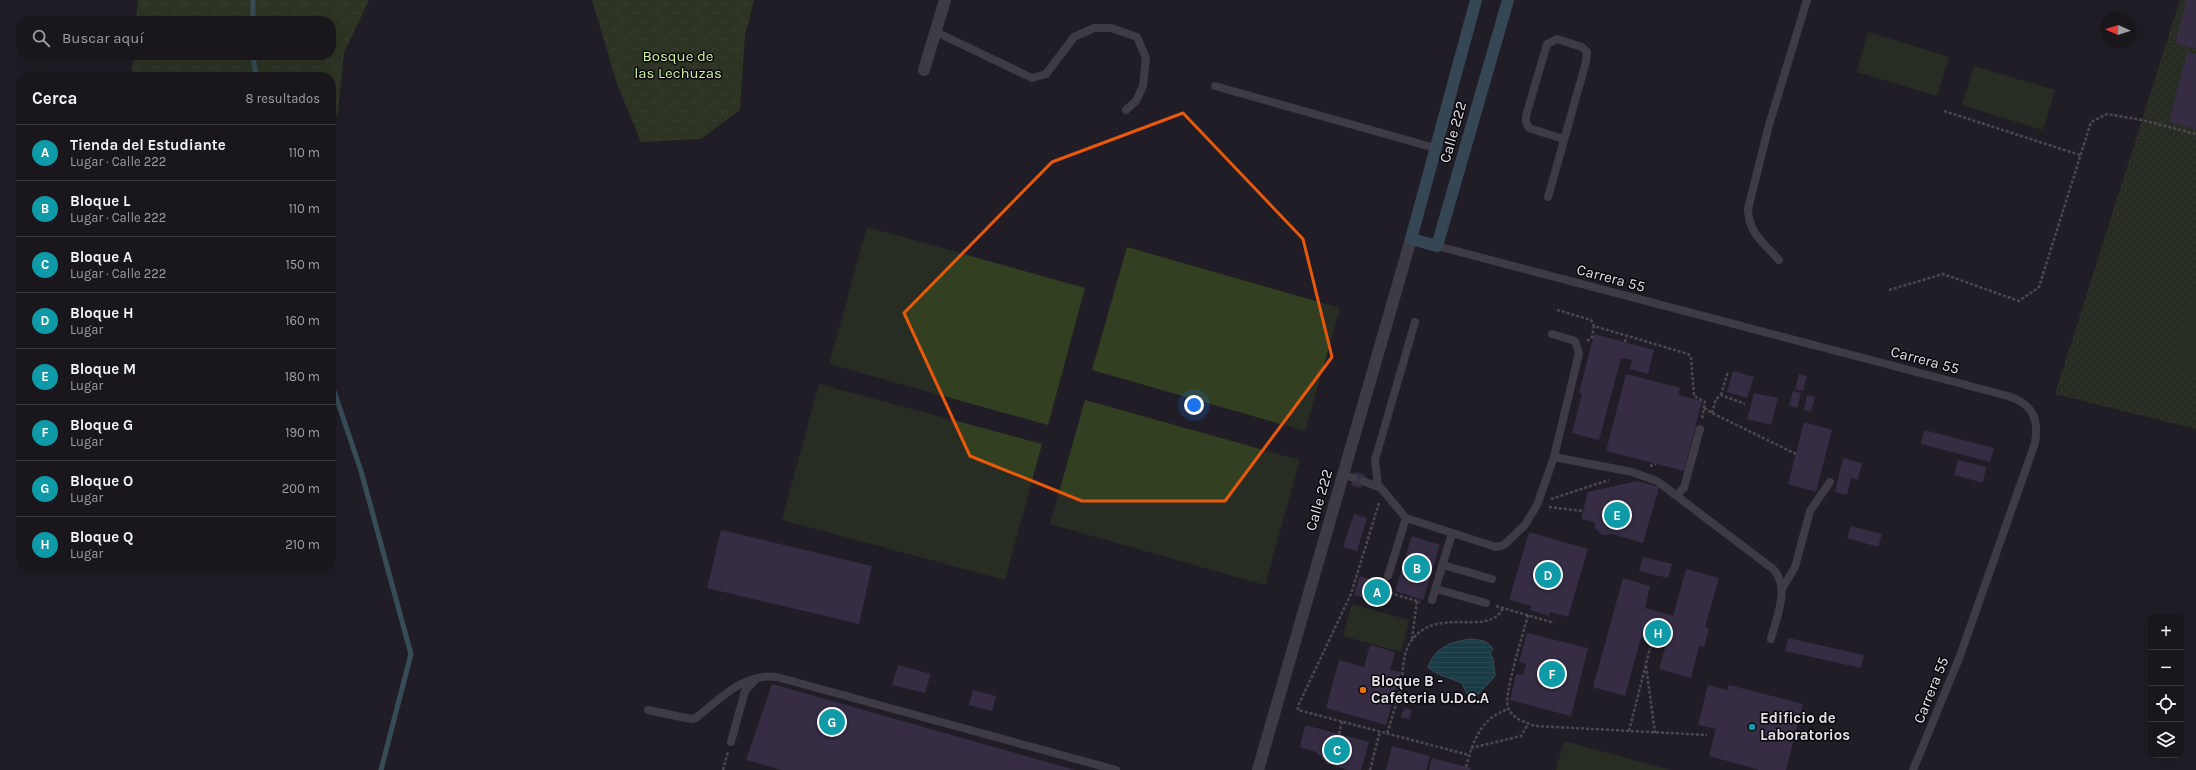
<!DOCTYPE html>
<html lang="es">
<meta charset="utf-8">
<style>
:root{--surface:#19161c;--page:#221f25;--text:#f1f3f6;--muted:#9f9fa3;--line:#37353b;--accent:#db2777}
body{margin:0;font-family:Karla,sans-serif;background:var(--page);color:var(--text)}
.controls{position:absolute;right:12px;bottom:12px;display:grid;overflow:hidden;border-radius:8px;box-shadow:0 4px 16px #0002}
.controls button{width:36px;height:36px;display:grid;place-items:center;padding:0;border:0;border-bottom:1px solid var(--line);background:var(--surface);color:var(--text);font:20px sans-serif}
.compass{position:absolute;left:2100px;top:12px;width:36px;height:36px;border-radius:50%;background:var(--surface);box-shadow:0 4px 16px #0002;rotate:273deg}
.you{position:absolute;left:1194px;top:405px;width:14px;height:14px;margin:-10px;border:3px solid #fff;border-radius:50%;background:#1a73e8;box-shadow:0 0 0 6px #1a73e833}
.badge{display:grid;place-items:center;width:26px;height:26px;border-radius:50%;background:var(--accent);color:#fff;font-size:13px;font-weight:700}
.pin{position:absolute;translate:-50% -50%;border:2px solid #fff;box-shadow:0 1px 4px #0006}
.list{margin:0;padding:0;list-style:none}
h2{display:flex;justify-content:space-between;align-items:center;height:52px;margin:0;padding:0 16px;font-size:17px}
h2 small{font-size:13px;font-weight:400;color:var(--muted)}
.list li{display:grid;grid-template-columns:26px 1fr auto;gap:12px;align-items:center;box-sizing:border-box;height:56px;padding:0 16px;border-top:1px solid var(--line)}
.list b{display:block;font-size:15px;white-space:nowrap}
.list p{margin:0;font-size:13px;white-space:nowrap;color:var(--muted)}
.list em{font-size:13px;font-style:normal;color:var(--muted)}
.icon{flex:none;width:22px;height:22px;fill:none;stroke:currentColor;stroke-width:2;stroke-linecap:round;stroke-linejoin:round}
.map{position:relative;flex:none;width:2196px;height:770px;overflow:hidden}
.search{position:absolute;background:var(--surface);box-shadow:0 4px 16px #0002;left:16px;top:16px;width:320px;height:44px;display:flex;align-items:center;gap:10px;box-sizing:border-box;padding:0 14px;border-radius:16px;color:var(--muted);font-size:15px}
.panel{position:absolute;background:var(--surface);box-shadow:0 4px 16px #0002;left:16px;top:72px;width:320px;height:500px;border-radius:16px}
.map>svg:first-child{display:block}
.grass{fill:url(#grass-dots)}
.forest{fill:url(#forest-crowns)}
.park{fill:#324021}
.water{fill:url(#water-rules);stroke:#508892}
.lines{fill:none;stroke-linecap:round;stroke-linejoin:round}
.stream{stroke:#508892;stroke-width:5}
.building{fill:#503e69}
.path{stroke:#7f7c84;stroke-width:2.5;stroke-dasharray:3 2;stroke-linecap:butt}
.lane{stroke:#64606b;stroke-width:8}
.street{stroke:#64606b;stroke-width:12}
.secondary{stroke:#4f798d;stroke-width:12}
.marked{fill:none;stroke:#e8590c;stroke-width:3;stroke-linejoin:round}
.food-dot{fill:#e8710a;stroke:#0a080c;stroke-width:1.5}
.culture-dot{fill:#0f9aa8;stroke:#0a080c;stroke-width:1.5}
.labels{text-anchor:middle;stroke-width:3;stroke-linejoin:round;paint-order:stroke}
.park-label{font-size:15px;fill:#cff2a8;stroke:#0a080c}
.street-label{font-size:15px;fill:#e3e1e7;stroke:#0a080c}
.poi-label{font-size:15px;font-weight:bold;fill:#e3e1e7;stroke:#0a080c;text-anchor:start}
</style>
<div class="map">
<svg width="2196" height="770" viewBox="0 0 2196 770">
<defs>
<pattern id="grass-dots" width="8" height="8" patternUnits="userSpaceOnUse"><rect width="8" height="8" fill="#324021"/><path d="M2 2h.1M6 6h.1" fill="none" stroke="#505b41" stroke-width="1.8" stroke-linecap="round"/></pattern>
<pattern id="forest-crowns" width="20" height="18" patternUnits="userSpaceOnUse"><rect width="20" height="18" fill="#3c5022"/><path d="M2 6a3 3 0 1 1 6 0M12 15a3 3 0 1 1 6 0" fill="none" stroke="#586942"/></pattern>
<pattern id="water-rules" width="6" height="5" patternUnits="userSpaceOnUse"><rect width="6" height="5" fill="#11626e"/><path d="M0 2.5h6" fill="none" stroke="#347883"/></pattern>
</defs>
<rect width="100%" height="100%" fill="#211d26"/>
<polygon class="grass" points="2180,0 2196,0 2196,429 2055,394"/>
<g class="forest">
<polygon points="138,0 369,0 344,53 338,113 331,122 331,77 139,77 132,70 133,55 331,55 331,21 136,21"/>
<polygon points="592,0 754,0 745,36 740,110 701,139 641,142 617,84"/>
</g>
<g class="park">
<polygon points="1868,32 1949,57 1937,96 1857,72"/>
<polygon points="1974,66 2055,90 2043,130 1962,105"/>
<polygon points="867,227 1085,288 1048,425 829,364"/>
<polygon points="1127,247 1340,308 1305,431 1092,370"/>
<polygon points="2196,283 2196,374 2173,368"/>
<polygon points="819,384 1042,444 1005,580 782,520"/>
<polygon points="1085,400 1300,460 1265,585 1050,524"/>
<polygon points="1352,604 1409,620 1401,652 1343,636"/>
<polygon points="1564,741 1670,770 1556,770"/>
</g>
<path class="water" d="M1470,639C1479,640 1488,640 1493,649L1490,653L1493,659L1495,676L1473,700L1469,699L1462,683C1451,678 1436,675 1428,667C1435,647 1451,642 1470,639Z"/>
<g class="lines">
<g class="stream">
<polyline points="253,21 253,0"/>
<polyline points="253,55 256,77"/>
<polyline points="331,382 361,471 411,654 381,770"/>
</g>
</g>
<g class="building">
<polygon points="2187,0 2196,0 2196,49 2175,43"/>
<polygon points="2187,52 2196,54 2196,129 2169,122"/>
<polygon points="1594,334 1654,350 1648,374 1630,369 1632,360 1621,358 1599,440 1572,433 1582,394 1579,393"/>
<polygon points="1733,371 1754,377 1747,398 1727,392"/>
<polygon points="1626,374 1680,388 1678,395 1702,401 1684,471 1606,451"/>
<polygon points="1799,374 1807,376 1803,391 1795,389"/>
<polygon points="1793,391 1801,393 1797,408 1789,406"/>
<polygon points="1754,393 1778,398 1771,425 1747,419"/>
<polygon points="1807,395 1815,397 1811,412 1804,410"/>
<polygon points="1804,422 1832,430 1816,492 1788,484"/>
<polygon points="1924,430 1994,448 1990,462 1921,444"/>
<polygon points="1843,458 1862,463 1858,480 1851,478 1847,495 1835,492"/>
<polygon points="1958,460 1986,467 1983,483 1954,475"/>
<polygon points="1355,472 1365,475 1361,488 1351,485"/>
<polygon points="1637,481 1659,487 1643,543 1612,534 1602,535 1595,528 1594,522 1581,519 1588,492"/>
<polygon points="1354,514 1367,518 1357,551 1343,547"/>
<polygon points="1851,526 1882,534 1878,547 1847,538"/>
<polygon points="721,530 872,566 859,624 707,588"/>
<polygon points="1529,532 1588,549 1568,617 1550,612 1549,616 1530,610 1531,606 1509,600"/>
<polygon points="1412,536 1440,545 1423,600 1395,591"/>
<polygon points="1643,557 1672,564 1668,578 1639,571"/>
<polygon points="1686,569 1719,578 1705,627 1709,628 1704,647 1699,646 1691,678 1659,669 1666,644 1641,637 1625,696 1593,687 1623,578 1650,586 1645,608 1673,616"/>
<polygon points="1360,576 1387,585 1381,604 1354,595"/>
<polygon points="1527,633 1588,648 1571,716 1510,700 1516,674 1523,675 1526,664 1519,662"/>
<polygon points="1788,638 1864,655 1861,668 1785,651"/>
<polygon points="1370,645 1395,652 1390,670 1401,672 1386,725 1326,708 1339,660 1364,667"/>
<polygon points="898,665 931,674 925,693 892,685"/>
<polygon points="772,684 1075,770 782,770 746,760"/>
<polygon points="1708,685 1727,690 1729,685 1803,704 1786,770 1760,770 1709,756 1716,729 1698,725"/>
<polygon points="973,690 996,696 992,711 969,705"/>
<polygon points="1404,708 1412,710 1409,719 1401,717"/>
<polygon points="1305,725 1369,742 1361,770 1349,770 1327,764 1316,752 1300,747"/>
<polygon points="1392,746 1430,756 1426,770 1386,770"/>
<polygon points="1432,758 1471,768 1470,770 1429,770"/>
</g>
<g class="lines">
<g class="path">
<polyline points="1944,111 2080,155"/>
<polyline points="1889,290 1943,274 2019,301 2039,287 2091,122 2107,114 2142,120 2196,134"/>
<polyline points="1557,310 1591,320 1594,326"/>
<polyline points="1587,341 1592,337 1594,326 1688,354 1691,357 1694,396 1705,402 1702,419"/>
<polyline points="1625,342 1627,335"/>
<polyline points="1721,395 1728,371"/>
<polyline points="1704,408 1712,413 1796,454"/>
<polyline points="1712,413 1716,399 1721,395 1745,404"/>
<polyline points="1650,466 1656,464"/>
<polyline points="1551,499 1609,480"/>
<polyline points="1379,503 1351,594 1298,706 1298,710 1469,755"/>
<polyline points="1549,507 1583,511"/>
<polyline points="1389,587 1393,594 1420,602"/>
<polyline points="1496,606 1554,623"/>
<path d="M1528,615C1524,632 1503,695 1508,708C1513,719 1526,723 1536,726L1707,735"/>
<polyline points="1412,639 1417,601"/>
<polyline points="1646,666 1655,733"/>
<polyline points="1629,731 1650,648"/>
<path d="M1387,733C1392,718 1397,702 1401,687C1404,670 1401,655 1412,640C1438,605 1489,638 1503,608"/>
<polyline points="1339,734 1342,721"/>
<polyline points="1471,748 1521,736 1528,724"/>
<path d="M1466,767C1473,741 1481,717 1509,709"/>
<polyline points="723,770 728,752"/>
<polyline points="1370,770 1380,731"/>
</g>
<g class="lane">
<polyline points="936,32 1032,78 1046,74 1074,37 1094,28 1111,28 1137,37 1146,58 1143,86 1136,101 1126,110"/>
<polyline points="1215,86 1435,148"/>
<polyline points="1548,197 1586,62 1587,52 1582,47 1557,39 1547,44 1526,116 1526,122 1529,128 1563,139"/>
<path d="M1437,246L2008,396C2033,404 2039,419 2035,443L1960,656L1913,770"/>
<path d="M1779,260C1763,242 1749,234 1748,209L1769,125L1807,0"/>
<path d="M1554,457L1632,472L1657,481L1773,569C1791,587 1776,618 1771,639"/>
<polyline points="1343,475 1354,478"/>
<polyline points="1363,481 1381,488 1406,518 1496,547 1504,545 1525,525 1537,505 1554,457 1579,353 1575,341 1552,334"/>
<polyline points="1378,486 1375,460 1415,322"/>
<polyline points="1676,495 1684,488 1700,429"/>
<polyline points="1443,565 1492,579"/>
<polyline points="1388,576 1406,518"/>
<polyline points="1436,589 1486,603"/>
<polyline points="1782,589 1795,567 1810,511 1830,482"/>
<polyline points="1432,600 1452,533"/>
<path d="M648,710L691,719L696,718C721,698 743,673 777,677L1116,770"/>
<polyline points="731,742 745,691 756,679"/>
</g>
<g class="street">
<polyline points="924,70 945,0"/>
<polyline points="1258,770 1411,239"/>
</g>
<polyline class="secondary" points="1476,0 1411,239 1437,246 1508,0"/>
</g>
<path d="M0 0H2196V770H0ZM1183,113L1303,239L1332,357L1225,501H1082L970,456L904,313L1052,162Z" fill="#211d26" fill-opacity=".55" fill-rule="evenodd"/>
<path class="marked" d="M1183,113L1303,239L1332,357L1225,501H1082L970,456L904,313L1052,162Z"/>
<circle class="food-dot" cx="1363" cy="690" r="4"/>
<circle class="culture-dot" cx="1752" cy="727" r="4"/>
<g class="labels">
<g class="park-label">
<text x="678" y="61">Bosque de<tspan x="678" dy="17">las Lechuzas</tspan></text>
</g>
<g class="street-label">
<text transform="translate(1453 132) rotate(-74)" y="5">Calle 222</text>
<text transform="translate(1611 278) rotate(15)" y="5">Carrera 55</text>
<text transform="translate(1925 360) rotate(15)" y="5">Carrera 55</text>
<text transform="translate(1319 500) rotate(-74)" y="5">Calle 222</text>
<text transform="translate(1931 690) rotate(-68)" y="5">Carrera 55</text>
</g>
<g class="poi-label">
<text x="1371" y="686">Bloque B -<tspan x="1371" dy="17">Cafeteria U.D.C.A</tspan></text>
<text x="1760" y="723">Edificio de<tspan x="1760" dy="17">Laboratorios</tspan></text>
</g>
</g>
</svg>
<div class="controls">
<button>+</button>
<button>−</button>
<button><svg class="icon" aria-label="locate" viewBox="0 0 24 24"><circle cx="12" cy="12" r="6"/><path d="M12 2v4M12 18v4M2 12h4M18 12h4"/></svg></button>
<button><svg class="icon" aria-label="layers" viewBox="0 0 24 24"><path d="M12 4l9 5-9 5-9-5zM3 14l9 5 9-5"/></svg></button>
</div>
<svg class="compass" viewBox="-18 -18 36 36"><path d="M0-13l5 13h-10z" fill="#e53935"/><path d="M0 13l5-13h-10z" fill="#9f9fa3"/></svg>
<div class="you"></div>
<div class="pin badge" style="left:1377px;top:592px;background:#0f9aa8">A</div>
<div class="pin badge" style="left:1417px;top:568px;background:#0f9aa8">B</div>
<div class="pin badge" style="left:1337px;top:750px;background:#0f9aa8">C</div>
<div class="pin badge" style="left:1548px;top:575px;background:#0f9aa8">D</div>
<div class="pin badge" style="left:1617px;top:515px;background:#0f9aa8">E</div>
<div class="pin badge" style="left:1552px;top:674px;background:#0f9aa8">F</div>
<div class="pin badge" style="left:832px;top:722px;background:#0f9aa8">G</div>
<div class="pin badge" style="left:1658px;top:633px;background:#0f9aa8">H</div>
<div class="search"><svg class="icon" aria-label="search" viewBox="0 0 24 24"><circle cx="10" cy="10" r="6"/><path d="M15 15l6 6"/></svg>Buscar aquí</div>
<section class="panel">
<h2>Cerca<small>8 resultados</small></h2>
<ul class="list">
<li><span class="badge" style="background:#0f9aa8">A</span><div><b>Tienda del Estudiante</b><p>Lugar · Calle 222</p></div><em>110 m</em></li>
<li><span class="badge" style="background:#0f9aa8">B</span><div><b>Bloque L</b><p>Lugar · Calle 222</p></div><em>110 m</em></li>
<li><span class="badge" style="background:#0f9aa8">C</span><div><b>Bloque A</b><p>Lugar · Calle 222</p></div><em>150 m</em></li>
<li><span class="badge" style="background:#0f9aa8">D</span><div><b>Bloque H</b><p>Lugar</p></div><em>160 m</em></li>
<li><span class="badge" style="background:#0f9aa8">E</span><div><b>Bloque M</b><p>Lugar</p></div><em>180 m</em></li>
<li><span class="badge" style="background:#0f9aa8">F</span><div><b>Bloque G</b><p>Lugar</p></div><em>190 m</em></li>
<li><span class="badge" style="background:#0f9aa8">G</span><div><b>Bloque O</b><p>Lugar</p></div><em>200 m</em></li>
<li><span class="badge" style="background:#0f9aa8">H</span><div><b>Bloque Q</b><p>Lugar</p></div><em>210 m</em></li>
</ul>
</section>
</div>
